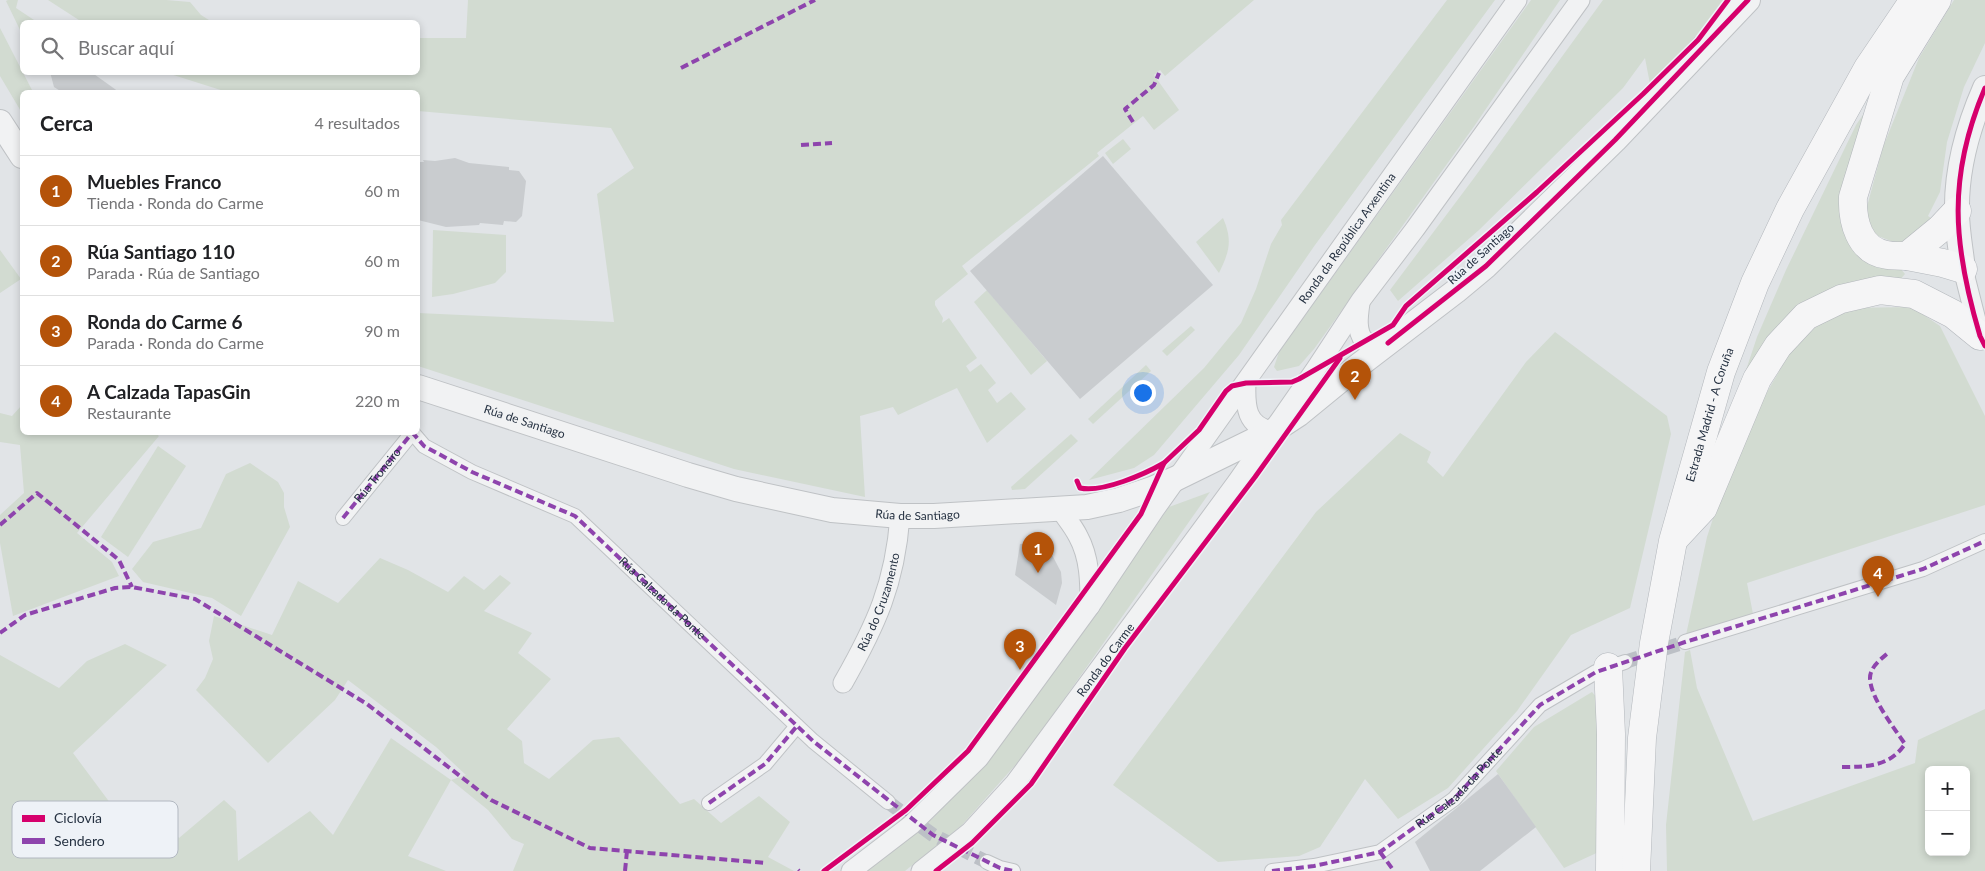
<!DOCTYPE html>
<html lang="es">
<meta charset="utf-8">
<style>
:root{--surface:#fff;--page:#f6f6f6;--text:#202124;--muted:#757577;--line:#e0e0e0;--accent:#b45309}
body{margin:0;font-family:Lato,sans-serif;background:var(--page);color:var(--text)}
.controls{position:absolute;right:15px;bottom:15px;display:grid;overflow:hidden;border-radius:8px;box-shadow:0 2px 8px #0003}
.controls button{width:45px;height:45px;display:grid;place-items:center;padding:0;border:0;border-bottom:1px solid var(--line);background:var(--surface);color:var(--text);font:25px sans-serif}
.you{position:absolute;left:1142px;top:392px;width:18px;height:18px;margin:-12px;border:4px solid #fff;border-radius:50%;background:#1a73e8;box-shadow:0 0 0 8px #1a73e833}
.badge{display:grid;place-items:center;width:32px;height:32px;border-radius:50%;background:var(--accent);color:#fff;font-size:16px;font-weight:700}
.pin{position:absolute;translate:-50% -41px;filter:drop-shadow(0 1px 2px #0008)}
.pin::after{content:'';position:absolute;top:26px;width:18px;height:15px;background:inherit;clip-path:polygon(0 0,100% 0,50% 100%)}
.list{margin:0;padding:0;list-style:none}
h2{display:flex;justify-content:space-between;align-items:center;height:65px;margin:0;padding:0 20px;font-size:21px}
h2 small{font-size:16px;font-weight:400;color:var(--muted)}
.list li{display:grid;grid-template-columns:32px 1fr auto;gap:15px;align-items:center;box-sizing:border-box;height:70px;padding:0 20px;border-top:1px solid var(--line)}
.list b{display:block;font-size:19px;white-space:nowrap}
.list p{margin:0;font-size:16px;white-space:nowrap;color:var(--muted)}
.list em{font-size:16px;font-style:normal;color:var(--muted)}
.icon{flex:none;width:28px;height:28px;fill:none;stroke:currentColor;stroke-width:2;stroke-linecap:round;stroke-linejoin:round}
.map{position:relative;flex:none;width:1985px;height:871px;overflow:hidden}
.search{position:absolute;background:var(--surface);box-shadow:0 2px 8px #0003;left:20px;top:20px;width:400px;height:55px;display:flex;align-items:center;gap:12px;box-sizing:border-box;padding:0 18px;border-radius:8px;color:var(--muted);font-size:19px}
.panel{position:absolute;background:var(--surface);box-shadow:0 2px 8px #0003;left:20px;top:90px;width:400px;height:345px;border-radius:8px}
.map>svg:first-child{display:block}
.green{fill:#d2dbd1;fill-rule:evenodd}
.building{fill:#c9cccf}
.lines{fill:none;stroke-linecap:round;stroke-linejoin:round}
.pedestrian-tunnel{stroke:#bcc0c6;stroke-width:14;stroke-dasharray:14 7;stroke-linecap:butt}
.pedestrian-casing{stroke:#bfc2c5;stroke-width:16}
.minor-casing{stroke:#bfc2c5;stroke-width:21}
.tertiary-casing{stroke:#bfc2c5;stroke-width:26}
.trunk-casing{stroke:#b3b7bc;stroke-width:29}
.pedestrian{stroke:#f1f2f3;stroke-width:14}
.minor{stroke:#f1f2f3;stroke-width:19}
.tertiary{stroke:#f1f2f3;stroke-width:24}
.trunk{stroke:#f5f5f6;stroke-width:28}
.quiet{stroke:#8e44ad;stroke-width:4;stroke-dasharray:8 4;stroke-linecap:butt}
.cycleway-casing{stroke:#eef2f7;stroke-width:8}
.cycleway{stroke:#d6006c;stroke-width:5}
.labels{text-anchor:middle;stroke-width:4;stroke-linejoin:round;paint-order:stroke}
.street-label{font-size:12px;fill:#263242;stroke:#eef2f7}
.key{fill:#eef2f7;stroke:#b2b8c1;stroke-width:1}
.key-label{font-size:14px;fill:#263242}
</style>
<div class="map">
<svg width="1985" height="871" viewBox="0 0 1985 871">
<rect width="100%" height="100%" fill="#e1e4e7"/>
<g class="green">
<polygon points="8,0 18,0 16,8 37,22 22,22 22,34 6,1"/>
<polygon points="48,0 166,0 190,2 201,15 212,22 82,22"/>
<polygon points="468,0 1254,0 1165,76 1160,70 1154,75 1179,110 1154,130 1143,116 1097,153 1099,156 962,266 968,274 935,301 935,305 943,318 942,323 949,318 977,358 966,366 970,372 981,364 996,383 988,390 997,403 1011,392 1026,409 987,443 957,388 898,415 893,407 860,416 865,497 734,469 418,366 418,313 614,322 597,194 634,168 611,128 418,111 418,92 227,92 167,73 418,72 418,38 466,38"/>
<polygon points="1447,0 1495,0 1315,245 1239,355 1154,455 1134,468 1089,480 1204,368 1241,323 1256,289 1271,244 1282,225 1281,220"/>
<polygon points="1531,0 1560,0 1475,125 1314,349 1299,366 1277,371 1274,367 1279,352"/>
<polygon points="1603,0 1725,0 1711,20 1650,84 1645,58 1623,88 1479,230 1398,301 1390,290 1474,178"/>
<polygon points="1954,0 1985,0 1985,43 1964,87 1947,142 1940,192 1928,216 1935,221 1912,240 1896,243 1873,234 1865,214 1883,147 1919,58"/>
<polygon points="0,28 33,92 22,92 22,113 0,76"/>
<polygon points="1878,93 1843,200 1905,274 1898,282 1825,297 1731,415 1757,337 1786,270 1856,125"/>
<polygon points="1123,139 1131,149 1113,164 1105,153"/>
<path d="M1223,218C1233,241 1229,252 1219,273L1196,242Z"/>
<polygon points="433,230 506,235 506,272 495,283 453,294 432,297"/>
<polygon points="0,250 21,279 0,293"/>
<polygon points="987,290 1047,361 1031,375 974,302"/>
<polygon points="1912,307 1940,326 1985,416 1985,505 1747,583 1753,614 1686,635 1707,537 1720,497 1763,399 1791,351 1823,320 1847,308"/>
<polygon points="1191,326 1195,330 1167,356 1162,351"/>
<polygon points="1555,332 1667,416 1671,434 1630,608 1571,635 1517,711 1448,788 1398,819 1365,779 1320,847 1299,856 1218,862 1113,785 1316,512 1400,433 1431,452 1427,462 1443,477 1526,362"/>
<polygon points="1146,365 1151,371 1093,424 1088,419"/>
<polygon points="22,405 22,432 154,432 159,436 77,533 112,562 119,576 13,616 0,543 0,515 24,493 20,445 0,442 0,413 12,416"/>
<polygon points="1071,434 1078,441 1025,489 1012,490 1011,487"/>
<polygon points="158,446 186,466 128,557 101,537"/>
<polygon points="250,463 278,482 284,493 284,507 290,527 241,616 212,598 143,582 132,569 153,542 201,528 226,474"/>
<polygon points="1210,492 1026,753 962,825 905,871 860,871 932,819 983,765 1069,648 1169,507"/>
<polygon points="380,558 408,570 448,592 464,576 484,590 500,575 511,583 484,611 532,633 518,653 551,679 507,729 522,741 524,763 549,779 593,740 619,737 680,804 694,799 721,823 759,796 790,822 768,857 794,871 513,871 524,844 512,839 488,810 451,780 408,856 446,871 0,871 0,655 59,688 87,661 125,644 167,665 73,753 128,827 158,808 179,838 224,800 236,811 238,861 310,811 333,835 391,738 451,780 466,775 436,747 348,680 335,700 268,763 196,690 205,678 213,659 209,641 214,616 272,635 298,581 338,603"/>
<path d="M1690,650L1697,688L1753,821L1915,763L1918,740L1985,709V871H1667L1666,825L1685,652ZM1929,770H1966V852H1929Z"/>
<polygon points="1592,692 1604,706 1603,850 1564,868 1496,771 1534,727"/>
</g>
<g class="building">
<polygon points="50,72 91,72 119,92 62,92 54,87"/>
<polygon points="1103,156 1213,285 1080,399 970,271"/>
<polygon points="455,158 469,163 509,167 509,170 519,171 526,181 522,216 516,222 504,221 503,225 480,223 479,225 446,227 418,220 418,162 424,162 423,160 435,161"/>
<polygon points="1035,543 1050,551 1061,572 1062,583 1056,605 1015,575 1020,544"/>
<polygon points="1498,774 1536,827 1480,871 1430,871 1415,842"/>
</g>
<g class="lines">
<g class="pedestrian-tunnel">
<polyline points="1625,662 1685,642"/>
<polyline points="888,802 933,835 987,862"/>
</g>
<defs>
<g id="pedestrian">
<path id="s1" d="M412,432L424,446L472,472L575,516L813,741L888,802"/>
<path id="s2" d="M343,518L412,433"/>
<polyline points="1685,642 1923,569 1985,541"/>
<polyline points="709,803 765,764 797,726"/>
<polyline points="987,862 1000,868 1013,871"/>
<polyline points="1272,871 1314,866 1380,852 1454,799 1540,705 1596,672 1625,662"/>
</g>
<g id="minor">
<polyline points="1963,269 1980,336"/>
<path d="M1360,303C1358,317 1356,330 1364,341L1378,345L1388,343"/>
<path d="M1246,383C1245,406 1246,427 1273,431"/>
<path d="M1060,509C1066,518 1073,526 1078,536C1090,558 1090,582 1090,606"/>
<path id="s3" d="M843,683C876,625 895,584 900,516"/>
<path id="s4" d="M851,871L911,825L979,758L1090,606L1155,509L1517,0"/>
<path id="s5" d="M921,871L970,832L1015,783L1237,482L1315,370L1361,300L1415,229L1580,0"/>
</g>
<g id="tertiary">
<polyline points="0,122 22,156"/>
<path d="M1963,269C1961,250 1957,231 1957,212C1956,170 1968,127 1985,88"/>
<path id="s6" d="M418,387L688,475L736,489L832,510L900,516H934L1087,507L1119,500L1152,489L1177,478L1273,431L1299,414L1354,369L1456,291L1486,266L1615,140L1748,0"/>
</g>
<g id="trunk">
<path d="M1937,0L1890,76L1853,197C1852,221 1859,251 1887,255C1894,256 1900,256 1907,256L1940,229L1957,211"/>
<polyline points="1907,256 1943,263 1963,269"/>
<polyline points="1675,538 1703,508 1757,379 1778,346 1806,316 1841,299 1880,290 1914,294 1953,314 1980,336"/>
<polyline points="1608,667 1611,734 1610,871"/>
<path id="s7" d="M1636,871L1642,738L1654,643L1673,541L1721,372L1755,283L1790,209L1868,68L1914,0"/>
</g>
</defs>
<use href="#pedestrian" class="pedestrian-casing"/>
<use href="#minor" class="minor-casing"/>
<use href="#tertiary" class="tertiary-casing"/>
<use href="#trunk" class="trunk-casing"/>
<use href="#pedestrian" class="pedestrian"/>
<use href="#minor" class="minor"/>
<use href="#tertiary" class="tertiary"/>
<use href="#trunk" class="trunk"/>
<g class="quiet">
<polyline points="681,68 815,0"/>
<polyline points="1133,122 1125,109 1154,85 1159,73"/>
<polyline points="801,145 832,143"/>
<polyline points="412,432 424,446 472,472 575,516 813,741 933,835 1000,868 1013,871"/>
<polyline points="343,518 412,433"/>
<polyline points="0,525 37,493 119,560 132,587"/>
<polyline points="0,633 25,615 115,588 132,587 195,599 367,704 491,800 590,848 766,863"/>
<path d="M1842,767C1868,767 1890,766 1905,744C1894,728 1870,697 1870,678C1870,667 1881,659 1888,653"/>
<polyline points="709,803 765,764 797,726"/>
<polyline points="1380,852 1394,871"/>
<polyline points="798,870 799,871"/>
<polyline points="625,871 627,851"/>
<path id="s8" d="M1272,871L1314,866L1380,852L1454,799L1540,705L1596,672L1685,642L1923,569L1985,541"/>
</g>
<defs>
<g id="cycleway">
<path d="M1985,88C1947,177 1953,245 1980,336L1985,346"/>
<polyline points="1388,343 1486,266 1615,140 1748,0"/>
<path d="M1077,481L1080,488C1102,493 1145,474 1164,463"/>
<polyline points="824,871 906,810 968,751 1141,514 1164,463 1199,430 1226,391 1232,386 1246,383 1292,382 1299,379 1393,325 1406,306 1537,192 1643,94 1698,40 1728,0"/>
<polyline points="936,871 972,843 1031,784 1125,648 1255,477 1340,358"/>
</g>
</defs>
<use href="#cycleway" class="cycleway-casing"/>
<use href="#cycleway" class="cycleway"/>
</g>
<g class="labels">
<g class="street-label">
<text dy="4" stroke="none"><textPath href="#s4" startOffset="808">Ronda da República Arxentina</textPath></text>
<text transform="translate(1481 254) rotate(-42)" y="4">Rúa de Santiago</text>
<text dy="4" stroke="none"><textPath href="#s7" startOffset="464">Estrada Madrid - A Coruña</textPath></text>
<text dy="4" stroke="none"><textPath href="#s6" startOffset="112">Rúa de Santiago</textPath></text>
<text dy="4" stroke="none"><textPath href="#s2" startOffset="55">Rúa Troneiro</textPath></text>
<text dy="4" stroke="none"><textPath href="#s6" startOffset="518">Rúa de Santiago</textPath></text>
<text dy="4" stroke="none"><textPath href="#s1" startOffset="305">Rúa Calzada da Ponte</textPath></text>
<text dy="4" stroke="none"><textPath href="#s3" startOffset="89">Rúa do Cruzamento</textPath></text>
<text dy="4" stroke="none"><textPath href="#s5" startOffset="282">Ronda do Carme</textPath></text>
<text dy="4" stroke="none"><textPath href="#s8" startOffset="212">Rúa Calzada da Ponte</textPath></text>
</g>
</g>
<rect x="12" y="801" width="166" height="57" rx="8" class="key"/>
<rect x="22" y="815" width="23" height="7" fill="#d6006c"/>
<rect x="22" y="838" width="23" height="6" fill="#8e44ad"/>
<g class="key-label">
<text x="54" y="823">Ciclovía</text>
<text x="54" y="846">Sendero</text>
</g>
</svg>
<div class="controls">
<button>+</button>
<button>−</button>
</div>
<div class="you"></div>
<div class="pin badge" style="left:1038px;top:573px">1</div>
<div class="pin badge" style="left:1355px;top:400px">2</div>
<div class="pin badge" style="left:1020px;top:670px">3</div>
<div class="pin badge" style="left:1878px;top:597px">4</div>
<div class="search"><svg class="icon" aria-label="search" viewBox="0 0 24 24"><circle cx="10" cy="10" r="6"/><path d="M15 15l6 6"/></svg>Buscar aquí</div>
<section class="panel">
<h2>Cerca<small>4 resultados</small></h2>
<ul class="list">
<li><span class="badge">1</span><div><b>Muebles Franco</b><p>Tienda · Ronda do Carme</p></div><em>60 m</em></li>
<li><span class="badge">2</span><div><b>Rúa Santiago 110</b><p>Parada · Rúa de Santiago</p></div><em>60 m</em></li>
<li><span class="badge">3</span><div><b>Ronda do Carme 6</b><p>Parada · Ronda do Carme</p></div><em>90 m</em></li>
<li><span class="badge">4</span><div><b>A Calzada TapasGin</b><p>Restaurante</p></div><em>220 m</em></li>
</ul>
</section>
</div>
